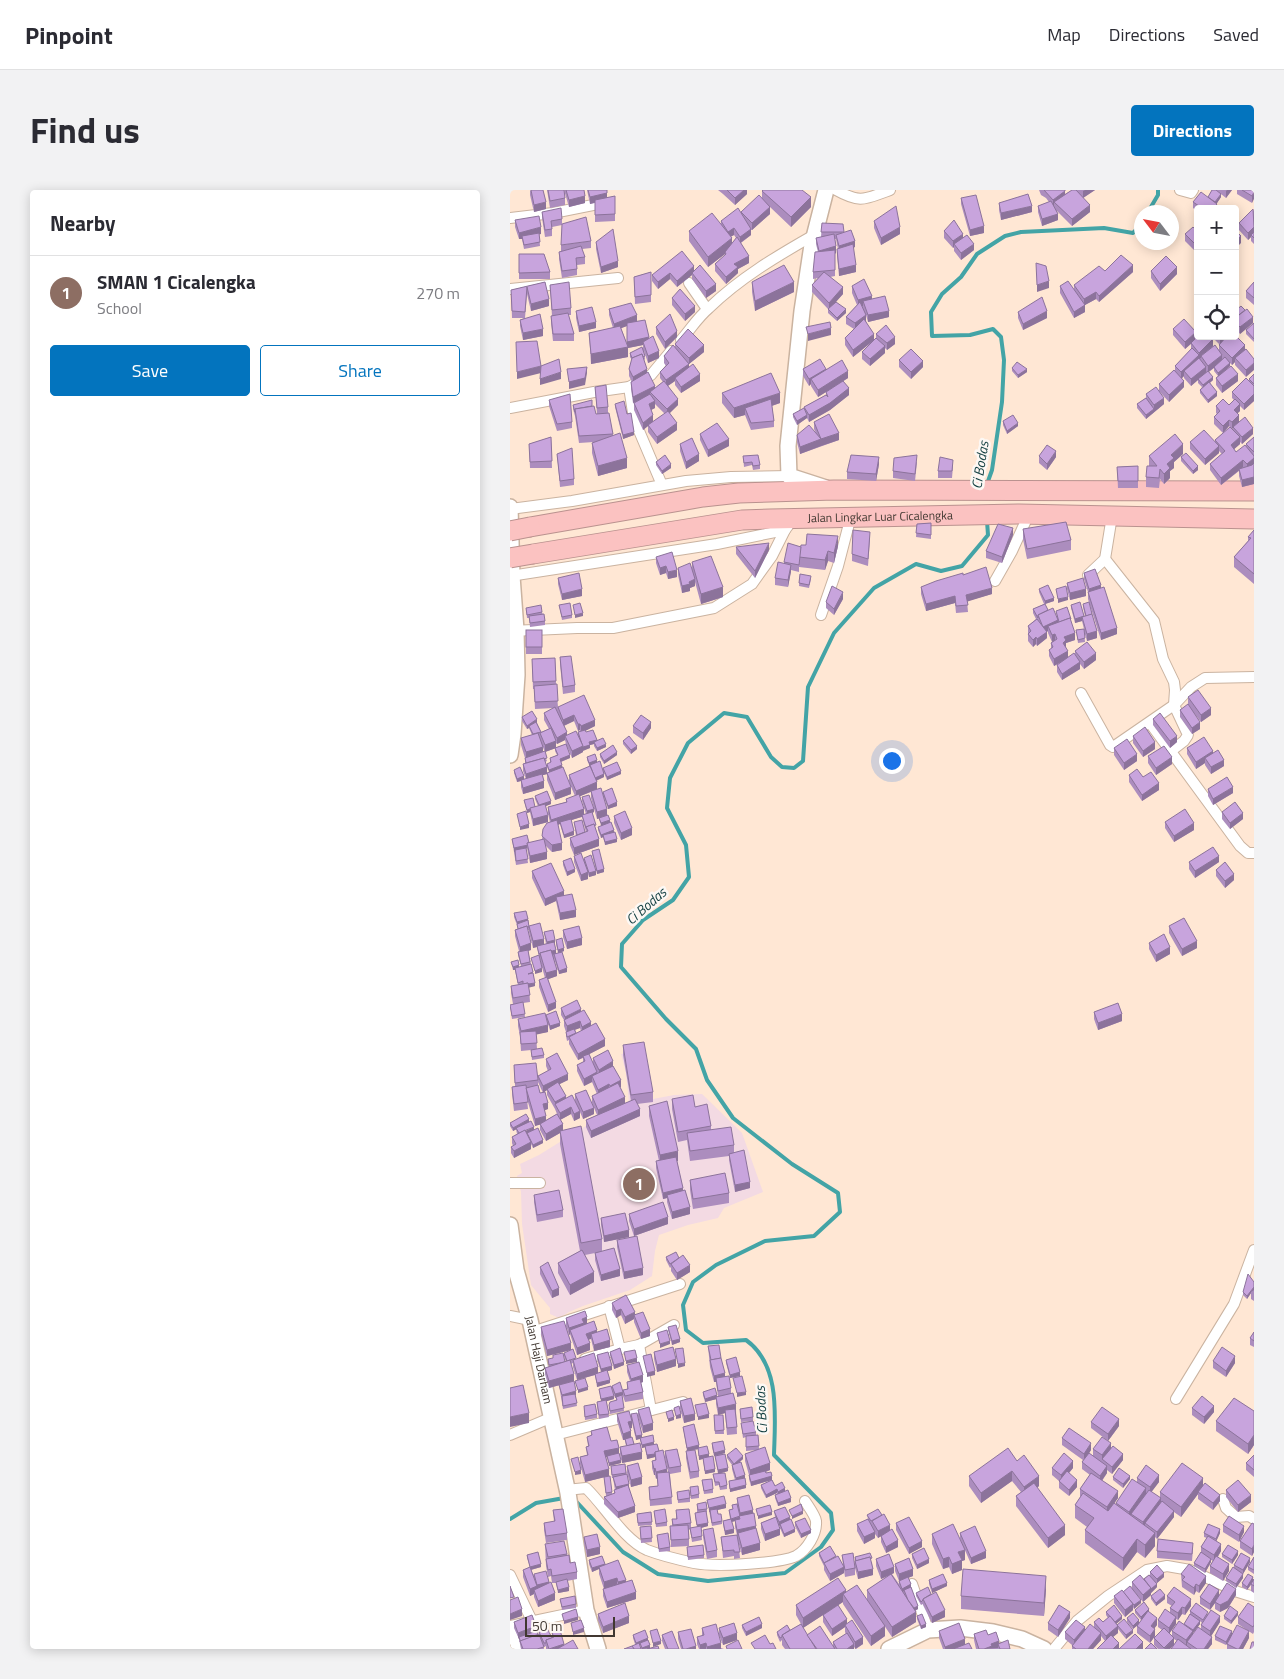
<!DOCTYPE html>
<meta charset="utf-8">
<style>
:root{--surface:#fff;--page:#f2f2f3;--text:#2b2b33;--muted:#7c7c81;--line:#e1e1e2;--accent:#0374be}
body{margin:0;font-family:"Titillium Web",sans-serif;background:var(--page);color:var(--text)}
.controls{position:absolute;right:15px;top:15px;display:grid;overflow:hidden;border-radius:5px;box-shadow:0 2px 12px #0003}
.controls button{width:45px;height:45px;display:grid;place-items:center;padding:0;border:0;border-bottom:1px solid var(--line);background:var(--surface);color:var(--text);font:25px sans-serif}
.compass{position:absolute;left:624px;top:15px;width:45px;height:45px;border-radius:50%;background:var(--surface);box-shadow:0 2px 12px #0003;rotate:302deg}
.scale{position:absolute;left:15px;bottom:12px;width:90px;box-sizing:border-box;padding-left:5px;border:2px solid #413831;border-top:0;font-size:14px;line-height:18px;white-space:nowrap;color:#413831;-webkit-text-stroke:4px #fdf8f4;paint-order:stroke}
.you{position:absolute;left:381px;top:570px;width:18px;height:18px;margin:-12px;border:4px solid #fff;border-radius:50%;background:#1a73e8;box-shadow:0 0 0 8px #1a73e833}
.badge{display:grid;place-items:center;width:32px;height:32px;border-radius:50%;background:var(--accent);color:#fff;font-size:16px;font-weight:700}
.pin{position:absolute;translate:-50% -50%;border:2px solid #fff;box-shadow:0 1px 5px #0006}
.list{margin:0;padding:0;list-style:none}
h2{display:flex;justify-content:space-between;align-items:center;height:65px;margin:0;padding:0 20px;font-size:21px}
h2 small{font-size:16px;font-weight:400;color:var(--muted)}
.list li{display:grid;grid-template-columns:32px 1fr auto;gap:15px;align-items:center;box-sizing:border-box;height:75px;padding:0 20px;border-top:1px solid var(--line)}
.list b{display:block;font-size:19px;white-space:nowrap}
.list p{margin:0;font-size:16px;white-space:nowrap;color:var(--muted)}
.list em{font-size:16px;font-style:normal;color:var(--muted)}
.actions{display:flex;gap:10px;padding:15px 20px}
.actions a{flex:1;padding:11px 0;border:1px solid var(--accent);border-radius:5px;text-align:center;font-size:18px;color:var(--accent)}
.actions .main{background:var(--accent);color:#fff}
.icon{flex:none;width:28px;height:28px;fill:none;stroke:currentColor;stroke-width:2;stroke-linecap:round;stroke-linejoin:round}
.map{position:relative;flex:none;width:744px;height:1459px;overflow:hidden;border-radius:5px}
header{display:flex;align-items:center;gap:30px;box-sizing:border-box;height:70px;padding:0 25px;background:var(--surface);border-bottom:1px solid var(--line)}
header strong{font-size:24px}
nav{display:flex;gap:28px;margin-inline-start:auto;font-size:18px}
.intro{display:flex;align-items:center;justify-content:space-between;box-sizing:border-box;height:120px;padding:0 30px}
h1{margin:0;font-size:35px}
.button{padding:12px 22px;border-radius:5px;background:var(--accent);color:#fff;font-size:18px;font-weight:700}
main{display:flex;gap:30px;padding:0 30px}
aside{flex:1;background:var(--surface);border-radius:5px;box-shadow:0 2px 12px #0003}
.map>svg:first-child{display:block}
.education{fill:#f3dae3}
.lines{fill:none;stroke-linecap:round;stroke-linejoin:round}
.stream{stroke:#43a4a6;stroke-width:4}
.street-casing{stroke:#cab3a0;stroke-width:12}
.secondary-casing{stroke:#cab3a0;stroke-width:18}
.highway-casing{stroke:#ba928f;stroke-width:21}
.street{stroke:#fff;stroke-width:10}
.secondary{stroke:#fff;stroke-width:15}
.highway{stroke:#fbc2c1;stroke-width:19}
.highway-bridge-casing{stroke:#ba928f;stroke-width:21;stroke-linecap:butt}
.highway-bridge{stroke:#fbc2c1;stroke-width:19}
.wall{fill:#ac8dbe;fill-rule:evenodd}
.shaded-wall{fill:#8c739b}
.building{fill:#c8a4dd;stroke:#8c739b}
.labels{text-anchor:middle;stroke-width:5;stroke-linejoin:round;paint-order:stroke}
.street-label{font-size:12px;fill:#413831;stroke:#fdf8f4}
.water-label{font-size:14px;font-style:italic;fill:#103d3f;stroke:#fdf8f4}
</style>
<header>
<strong>Pinpoint</strong>
<nav><a>Map</a><a>Directions</a><a>Saved</a></nav>
</header>
<div class="intro"><h1>Find us</h1><a class="button">Directions</a></div>
<main>
<aside>
<h2>Nearby<small></small></h2>
<ul class="list">
<li><span class="badge" style="background:#8d6e63">1</span><div><b>SMAN 1 Cicalengka</b><p>School</p></div><em>270 m</em></li>
</ul>
<div class="actions"><a class="main">Save</a><a>Share</a></div>
</aside>
<div class="map">
<svg width="744" height="1459" viewBox="0 0 744 1459">
<rect width="100%" height="100%" fill="#ffe7d4"/>
<polygon class="education" points="134,862 143,909 164,905 192,904 232,943 253,1002 214,1018 208,1028 178,1035 149,1045 145,1061 142,1086 120,1100 73,1116 59,1122 49,1128 40,1124 40,1118 21,1095 12,1034 11,1002 7,986 12,983 10,974 29,965 74,937 101,925 119,913 116,883 111,864"/>
<g class="lines">
<g class="stream">
<polyline points="638,22 648,5 648,0"/>
<polyline points="477,294 482,280 492,212 494,170 491,147 483,139 460,145 422,146 421,122 432,104 451,87 467,64 495,46 511,42 594,38 623,43 632,33"/>
<path d="M63,1308L113,1362L148,1384L198,1391L275,1383L311,1357L323,1340L321,1323L264,1265C265,1227 271,1175 236,1150L193,1153L176,1140L173,1115L183,1092L206,1075L255,1051L304,1046L330,1022L328,1003L282,974L223,928L197,890L186,859L156,829L111,777L112,754L133,730L163,710L179,687L176,655L157,618L160,588L178,553L214,523L237,527L261,567L272,577L284,578L293,571L298,497L324,443L364,398L406,374L431,381L452,376L478,345L477,331"/>
<polyline points="0,1329 26,1313 54,1308"/>
</g>
<defs>
<g id="street">
<path d="M326,0C351,14 355,9 380,0"/>
<polyline points="670,0 681,3 683,0"/>
<polyline points="0,28 43,23 93,13"/>
<polyline points="179,93 197,119"/>
<polyline points="0,99 108,88"/>
<path d="M171,150C180,140 188,127 199,118C230,88 267,66 304,45"/>
<polyline points="119,197 124,229 152,295"/>
<polyline points="0,218 84,202 119,197 141,185 161,161"/>
<polyline points="0,319 62,311 176,291 221,287 279,286"/>
<polyline points="595,369 644,431 653,469 664,492 665,500 664,515 678,545 674,551 661,561"/>
<polyline points="578,385 595,369 602,326"/>
<polyline points="0,386 207,354 275,340 278,336"/>
<polyline points="485,391 502,361 519,324"/>
<polyline points="311,425 328,376 341,326"/>
<polyline points="1,441 67,438 103,438 204,418 242,394 262,366 275,340"/>
<polyline points="571,503 600,555 603,557 664,515 681,497 695,488 744,487"/>
<polyline points="640,533 730,656 738,663 744,663"/>
<polyline points="0,993 30,993"/>
<polyline points="99,1116 110,1159 129,1155 164,1135"/>
<polyline points="0,1126 20,1130"/>
<polyline points="22,1142 170,1094"/>
<polyline points="129,1155 141,1220"/>
<polyline points="75,1169 110,1159"/>
<polyline points="666,1209 724,1114 744,1060"/>
<polyline points="0,1245 40,1228"/>
<polyline points="45,1245 173,1212"/>
<path d="M56,1300L76,1298C95,1316 113,1349 137,1360C150,1365 170,1370 184,1373C204,1377 269,1374 286,1366C297,1360 307,1344 306,1331C305,1325 298,1316 295,1311"/>
<polyline points="713,1309 716,1318 726,1327 739,1326 744,1329"/>
<polyline points="0,1385 22,1431"/>
<polyline points="402,1394 418,1440"/>
<polyline points="0,1436 76,1420"/>
<polyline points="0,1438 7,1459"/>
<polyline points="544,1459 567,1431 598,1406 637,1380 657,1376 680,1380 728,1402 744,1407"/>
</g>
<g id="secondary">
<polyline points="316,298 279,286 278,256 292,121 302,55 316,0"/>
<polyline points="0,317 2,386 6,440 7,485 3,544 0,565"/>
<path id="s1" d="M0,1035L6,1080L20,1130L58,1303L76,1420L88,1459"/>
<polyline points="379,1459 418,1440 450,1438 483,1442 512,1449 534,1459"/>
</g>
<g id="highway">
<polyline points="20,337 193,307 229,303 324,300 744,301"/>
<path id="s2" d="M23,364L232,330L260,329L509,324L744,329"/>
</g>
</defs>
<use href="#street" class="street-casing"/>
<use href="#secondary" class="secondary-casing"/>
<use href="#highway" class="highway-casing"/>
<use href="#street" class="street"/>
<use href="#secondary" class="secondary"/>
<use href="#highway" class="highway"/>
<defs>
<g id="highway-bridge">
<polyline points="0,341 20,337"/>
<polyline points="0,368 23,364"/>
</g>
</defs>
<use href="#highway-bridge" class="highway-bridge-casing"/>
<use href="#highway-bridge" class="highway-bridge"/>
</g>
<g class="wall">
<polygon points="20,0 36,19 24,22 20,5"/>
<polygon points="37,0 54,0 55,8 55,15 40,18"/>
<polygon points="54,0 74,0 75,13 59,17"/>
<polygon points="77,0 97,0 97,8 105,6 105,31 85,32 85,13 80,14"/>
<polygon points="208,0 237,0 237,4 225,15 213,4"/>
<polygon points="529,0 555,0 555,4 562,0 585,0 573,8 580,22 562,36 547,21 548,30 532,36 528,22 528,16 539,12 536,8 531,5"/>
<polygon points="702,0 722,0 716,8 711,4 711,7 707,13 707,17 711,19 688,19 688,22 683,18 683,12 698,7"/>
<polygon points="727,0 744,0 742,13 727,4"/>
<path d="M252,1L301,17L281,37L260,17V24L242,40H241V45L231,53L239,73L228,79V83L216,94L205,81V74L215,65V64L198,77L179,51V41L211,35V31L231,23L252,8ZM224,45L226,48L222,53L220,47Z"/>
<polygon points="451,8 474,43 460,46 451,14"/>
<polygon points="489,13 522,22 491,30 489,20"/>
<polygon points="744,20 744,54 741,51 741,47 738,50 729,40 729,33"/>
<polygon points="32,22 52,29 52,35 42,37 42,46 35,47 32,28"/>
<polygon points="5,30 31,44 29,44 30,56 14,59 12,49 9,49 5,37"/>
<polygon points="364,31 390,44 371,55 364,38"/>
<polygon points="312,33 334,43 345,57 343,58 346,82 329,86 327,66 327,59 328,59 326,49 325,49 326,63 325,64 325,86 320,87 333,104 325,112 336,123 327,131 318,123 318,119 302,102 302,95 308,88 303,89 303,82 308,62 306,54 306,48 311,47"/>
<polygon points="434,41 453,48 464,60 451,70 444,61 444,57 443,58 434,48"/>
<polygon points="688,42 688,64 675,51 675,44"/>
<polygon points="81,51 81,58 72,59 75,67 75,74 67,75 67,85 52,88 49,69 49,62 51,61 51,55"/>
<polygon points="86,52 108,77 91,83 86,59"/>
<polygon points="9,64 40,82 40,89 9,89"/>
<polygon points="184,80 206,101 196,108 182,89 182,85 167,97 160,89 148,99 142,91 142,85"/>
<polygon points="595,81 623,82 589,112 586,109 575,115 575,122 564,128 550,103 550,96 564,100 564,95"/>
<polygon points="641,81 667,84 650,101 641,88"/>
<polygon points="141,82 141,112 125,114 124,87"/>
<polygon points="35,92 39,116 21,121 17,104 15,128 33,146 13,150 10,136 10,130 14,128 2,128 1,100"/>
<polygon points="242,92 284,102 245,121 242,102"/>
<polygon points="744,92 744,115 736,108 736,101"/>
<polygon points="40,95 61,118 61,125 58,125 64,144 64,151 43,151 41,133 41,126 42,126"/>
<polygon points="342,96 362,109 379,127 358,132 356,125 356,131 364,150 366,149 366,144 385,154 377,160 375,158 375,163 360,176 352,169 352,162 362,152 343,167 335,155 335,148 344,139 336,134 336,127 347,115 342,103"/>
<polygon points="162,108 185,122 175,131 162,115"/>
<path d="M99,119L127,132L139,148L149,168L138,173L134,161L135,169L134,170L137,183L145,198L153,192L150,188V182L156,176L154,173V166L165,157V154L194,162L179,174V177L190,191L171,203L165,195V191L158,196L168,215L159,223L167,240L147,254L138,242V236L133,240L124,220V213L126,212L123,213L121,199V192H122L119,186V179L122,170L120,167V163L133,158V155L118,158V167L81,174L79,143L103,138L99,125ZM117,136V154L111,138ZM145,214L155,224L143,232L141,220L145,218Z"/>
<polygon points="66,121 86,138 69,142 66,128"/>
<polygon points="725,121 743,133 730,144 725,138"/>
<polygon points="508,122 537,128 513,140 508,128"/>
<polygon points="744,133 744,152 736,144 736,140"/>
<polygon points="146,137 167,147 155,159 146,144"/>
<polygon points="663,139 703,156 709,160 709,154 701,146 725,146 735,160 736,159 736,187 725,175 725,172 722,175 720,173 720,176 713,183 728,191 712,203 706,195 706,188 708,186 704,181 704,178 699,182 703,190 700,193 707,206 698,213 690,203 690,200 692,197 688,193 688,190 681,196 674,188 674,186 672,188 674,197 659,212 650,202 654,214 636,229 627,218 627,214 636,208 636,204 649,201 649,194 665,180 665,176 681,160 681,154 675,159 663,145"/>
<polygon points="389,170 413,177 401,189 389,177"/>
<polygon points="502,178 517,182 508,188 502,181"/>
<polygon points="293,179 316,180 338,188 321,199 339,205 320,220 299,232 297,228 287,235 283,227 283,224 294,220 294,217 316,205 316,202 308,207 301,196 301,194 299,196 293,186"/>
<polygon points="744,184 744,211 734,220 730,216 730,221 727,223 729,232 722,239 723,240 723,237 743,244 732,254 730,252 730,254 724,259 726,262 736,257 736,254 744,247 744,294 732,297 729,286 729,281 711,295 700,280 700,274 712,264 709,261 709,263 695,275 680,259 680,252 705,252 705,250 720,237 719,236 713,243 704,234 704,227 707,224 706,223 706,216 719,215 724,210 722,208 722,202 739,191 739,189"/>
<polygon points="85,197 98,217 98,223 103,245 117,278 88,286 82,263 82,253 84,252 69,253 65,226 63,219 63,215 82,216 86,224 87,224"/>
<polygon points="212,203 270,213 262,216 264,231 264,237 241,240 235,225 224,228 212,213"/>
<polygon points="39,210 62,232 62,238 47,241 39,216"/>
<polygon points="105,214 117,224 124,245 113,249 105,217"/>
<polygon points="493,231 508,236 497,244 493,235"/>
<polygon points="304,232 329,250 290,264 287,252 287,245 306,243 304,239"/>
<polygon points="190,244 219,256 198,267 190,250"/>
<polygon points="41,247 42,278 20,278 19,254"/>
<polygon points="170,254 189,271 176,279 170,261"/>
<polygon points="47,264 64,289 64,295 50,297"/>
<polygon points="673,264 664,272 664,278 660,281 660,288 654,294 650,289 649,298 636,297 636,287 639,276 639,266"/>
<polygon points="233,266 250,275 250,279 243,280 242,275 234,277"/>
<polygon points="529,266 546,267 537,280 529,273"/>
<polygon points="671,267 688,280 683,284 671,271"/>
<polygon points="146,272 161,278 152,284 146,275"/>
<polygon points="407,272 405,291 383,288 383,281"/>
<polygon points="369,274 366,291 337,289 337,282"/>
<polygon points="443,276 442,288 428,288 428,281"/>
<polygon points="628,276 628,298 608,298 607,277"/>
<polygon points="421,333 421,349 406,347 407,334"/>
<polygon points="513,339 561,350 561,360 517,369 513,349"/>
<polygon points="744,340 744,394 724,377 724,367 738,351 738,347"/>
<polygon points="503,345 492,373 476,368 476,361"/>
<polygon points="360,349 358,376 342,371 342,364"/>
<polygon points="328,356 324,373 318,371 315,380 289,377 289,382 281,380 278,397 265,395 265,388 274,374 274,372 291,357"/>
<polygon points="226,357 259,360 245,388 226,364"/>
<polygon points="146,367 167,387 158,389 156,383 150,385 146,373"/>
<polygon points="182,372 213,407 191,414 185,392 185,396 180,398 180,401 172,403 168,385 168,378 182,380"/>
<polygon points="574,383 591,398 607,444 591,450 578,409 578,402 574,389"/>
<polygon points="290,384 301,389 299,398 289,396"/>
<polygon points="453,385 482,404 457,411 458,422 446,423 445,413 416,421 411,404 411,397"/>
<polygon points="48,388 72,406 52,410 48,394"/>
<polygon points="557,393 576,406 560,410 557,399"/>
<polygon points="529,399 544,411 535,414 538,420 547,427 546,421 561,431 565,450 556,453 556,457 558,468 565,465 565,461 586,470 574,479 570,474 570,479 552,490 547,482 547,475 553,471 544,476 539,466 539,460 541,459 541,453 543,451 542,452 538,443 538,441 537,442 537,448 527,456 526,454 523,457 518,451 518,436 526,429 523,423 523,419 534,414 529,402"/>
<polygon points="333,409 324,425 316,418 316,412"/>
<polygon points="573,414 587,448 577,451 574,441 575,452 568,453 566,440 574,439 572,431 565,433 561,418 561,415 574,426 575,426 573,417"/>
<polygon points="49,415 62,425 62,428 52,430"/>
<polygon points="16,418 32,422 35,431 35,435 20,437 19,428 17,428"/>
<rect x="16" y="440" width="16" height="24"/>
<polygon points="50,467 65,495 65,502 53,504 50,474"/>
<path d="M45,468L46,494L48,517L85,536L75,541L76,542L87,551L96,557L87,561L84,556V554L80,555V558L73,560V562L62,568L57,556L60,568L51,572L61,604L45,610L37,590V583L39,582L37,577V574L40,573V568L47,565L45,561V558L56,554L55,550L47,554L46,553V558L35,562L31,553L33,562L37,571L35,572L37,584L33,585L34,598L13,604L11,597V591L7,592L4,583V580L14,589H16L13,581V574L15,573V568L11,555V548L22,545L19,538L17,539L12,531V527L27,532V533L31,542L39,539L34,530V523L44,518L25,519L24,499H23L22,469ZM64,531L68,541L70,540V541L68,542V545H57L54,536Z"/>
<polygon points="678,507 701,525 691,532 680,518 690,539 682,544 670,527 670,520 678,515"/>
<polygon points="643,529 667,552 660,558 643,535"/>
<polygon points="123,536 141,538 133,550 123,543"/>
<polygon points="623,546 645,559 633,567 623,553"/>
<polygon points="113,551 127,559 121,564 113,554"/>
<polygon points="604,558 627,571 614,580 604,565"/>
<polygon points="677,558 703,563 714,576 701,584 695,575 695,573 686,579 677,564"/>
<polygon points="90,564 107,565 94,574 90,567"/>
<polygon points="638,566 662,574 646,585 638,573"/>
<polygon points="77,567 87,572 93,581 93,578 111,584 97,590 94,583 94,587 86,591 87,599 84,600 97,625 104,642 107,652 95,655 93,647 91,648 88,640 88,637 91,636 89,628 87,629 81,608 81,602 70,606 74,624 76,624 72,611 72,607 84,622 82,623 89,656 64,665 60,655 60,648 66,646 64,632 75,642 76,642 72,627 61,630 64,645 54,648 50,634 48,635 52,660 42,662 36,656 37,669 20,673 17,658 16,659 18,673 6,675 2,649 19,653 32,650 33,639 40,632 38,624 38,617 56,612 56,609 65,606 59,592 59,585 80,577 77,570"/>
<polygon points="619,585 633,587 649,600 632,611 619,592"/>
<polygon points="698,599 723,603 703,615 698,606"/>
<polygon points="93,602 107,616 98,619 93,605"/>
<polygon points="25,606 41,614 35,616 38,632 23,636 20,622 17,623 14,610 25,617 28,616 25,609"/>
<polygon points="712,622 733,629 720,639 712,629"/>
<polygon points="104,626 122,645 111,650 104,633"/>
<polygon points="655,632 684,640 664,652 655,638"/>
<polygon points="82,661 94,682 87,684 82,664"/>
<polygon points="64,666 74,670 74,668 86,685 79,687 78,684 78,689 71,691 64,672"/>
<polygon points="53,671 65,682 57,686 53,675"/>
<polygon points="679,672 709,672 685,688 679,679"/>
<polygon points="706,680 724,690 715,698 706,686"/>
<polygon points="22,681 54,706 66,727 50,730 46,711 35,716 22,688"/>
<polygon points="4,723 18,729 19,737 19,740 18,740 21,760 18,761 23,782 25,796 19,797 20,812 13,813 15,827 2,829 0,815 3,814 1,803 1,796 8,795 5,780 3,780 1,772 9,777 11,776 8,765 8,762 9,761 5,746 5,740 8,739 7,735 4,727"/>
<polygon points="19,736 34,754 36,754 34,742 45,753 44,753 46,764 48,763 46,754 46,750 54,761 52,762 57,782 49,784 44,768 47,786 38,789 46,818 38,822 29,797 29,790 35,788 30,770 30,767 29,767 27,757 23,758 19,742"/>
<polygon points="659,736 687,758 672,766 659,743"/>
<polygon points="53,740 72,755 57,759 53,747"/>
<polygon points="639,753 660,764 646,772 639,759"/>
<path d="M51,818L71,821L95,856L79,864L83,874V868L103,876L115,913L121,911L113,865V855L143,902V912L127,914L130,926L81,948L76,937V930L87,925L82,913V906L87,904L82,892L74,896L67,881V875L73,872V868L68,870L59,854V850L57,851L56,846V842L54,836V830L51,825ZM70,838L71,841L66,843L65,839Z"/>
<polygon points="584,822 612,831 588,840 584,829"/>
<polygon points="36,825 50,836 40,840 36,828"/>
<polygon points="8,829 38,842 26,844 27,859 34,865 34,868 22,870 21,860 11,861 10,846 8,836"/>
<path d="M36,869L58,890L49,894L56,908L65,911V904L84,924L73,929L70,922V928L64,931L61,924L50,930L53,940L92,1049V1061L110,1086L91,1091L85,1070V1063L75,1065L84,1092L60,1105L48,1083V1073L70,1061L50,954V943L36,951L30,940V934L25,936L17,909L18,919L4,921L2,904V897L5,896L4,875L28,890V896L30,903H33L28,892V886L38,881L36,876ZM37,900V905L45,919L47,924L36,930L34,920L38,919L34,902Z"/>
<polygon points="162,909 185,917 201,936 201,940 224,955 224,962 240,998 225,1002 219,970 219,966 180,971 177,950 168,952 162,919"/>
<polygon points="139,916 168,971 167,971 173,1000 180,1024 162,1029 157,1012 157,1008 153,1009 146,978 146,971 149,971 139,926"/>
<polygon points="0,933 16,944 17,945 17,943 33,953 23,958 21,954 21,959 4,968 1,963 1,957 3,956 2,953 2,947 7,944 6,939 3,941 0,936"/>
<polygon points="180,990 219,1003 219,1013 183,1019 180,1000"/>
<polygon points="24,1005 53,1020 53,1027 27,1032 24,1012"/>
<polygon points="119,1024 158,1034 124,1046 119,1031"/>
<polygon points="91,1028 119,1047 94,1052 91,1035"/>
<polygon points="107,1050 133,1085 114,1089 107,1057"/>
<polygon points="156,1067 169,1068 180,1082 167,1090 161,1081 161,1077 160,1078 156,1070"/>
<polygon points="30,1077 49,1105 42,1108 30,1084"/>
<polygon points="744,1092 744,1111 741,1109 741,1103 737,1109 733,1105 733,1102"/>
<polygon points="102,1113 125,1125 140,1146 131,1149 124,1132 124,1129 115,1134 111,1125 106,1128 102,1120"/>
<polygon points="56,1128 77,1133 87,1142 100,1157 84,1161 81,1149 78,1150 80,1160 67,1165 60,1144 59,1145 56,1135 61,1160 37,1166 31,1144 31,1137 56,1135"/>
<polygon points="158,1137 170,1152 162,1155 158,1140"/>
<polygon points="744,1142 744,1157 740,1155 740,1148"/>
<polygon points="198,1156 221,1198 221,1203 226,1220 227,1244 217,1245 215,1223 208,1225 206,1214 206,1209 195,1212 193,1205 193,1202 207,1207 208,1206 206,1192 204,1192 200,1177"/>
<polygon points="100,1162 114,1175 104,1179 100,1165"/>
<polygon points="144,1162 166,1176 147,1182 144,1169"/>
<polygon points="54,1163 66,1169 88,1183 91,1182 87,1169 87,1165 102,1180 97,1181 100,1193 87,1197 85,1185 67,1190 63,1177 63,1173 61,1174 64,1191 39,1198 35,1184 35,1178 39,1177 38,1169 56,1172 54,1166"/>
<polygon points="216,1170 230,1186 220,1188 216,1173"/>
<polygon points="703,1171 725,1173 716,1187 703,1178"/>
<polygon points="117,1175 133,1192 131,1193 133,1202 133,1209 115,1212 113,1206 113,1200 117,1199 117,1192 120,1191 117,1182"/>
<polygon points="49,1195 66,1205 65,1205 67,1216 53,1219"/>
<polygon points="102,1196 113,1205 112,1206 114,1221 100,1224 99,1215 106,1210 106,1207 105,1208 102,1199"/>
<polygon points="89,1199 104,1209 96,1211 99,1227 89,1229 87,1215 87,1212 91,1211"/>
<polygon points="170,1211 185,1230 174,1233 170,1218"/>
<polygon points="74,1216 87,1224 87,1228 75,1230"/>
<polygon points="682,1218 704,1222 694,1234 682,1225"/>
<polygon points="230,1219 243,1227 243,1231 231,1232"/>
<polygon points="128,1220 143,1240 133,1243 128,1227"/>
<polygon points="744,1221 744,1255 738,1264 706,1241 706,1231"/>
<polygon points="107,1224 122,1238 120,1238 121,1247 132,1269 112,1273 110,1264 110,1257 116,1256 115,1250 113,1250 107,1231"/>
<polygon points="121,1224 132,1247 144,1254 149,1261 157,1282 158,1282 155,1268 155,1261 171,1276 171,1282 160,1284 162,1314 140,1316 139,1297 148,1296 147,1288 146,1289 145,1285 144,1285 142,1278 142,1271 145,1271 145,1267 137,1269 135,1257 132,1258 130,1249 126,1250 121,1228"/>
<polygon points="204,1225 213,1225 214,1244 205,1244"/>
<polygon points="581,1232 609,1236 598,1251 581,1238"/>
<polygon points="231,1233 246,1242 246,1245 248,1245 249,1259 260,1280 256,1282 262,1290 265,1296 275,1301 281,1312 268,1316 265,1308 265,1305 267,1304 267,1303 256,1308 251,1298 251,1295 262,1290 241,1296 239,1289 239,1285 235,1271 235,1264 248,1260 236,1261 236,1247 233,1248"/>
<polygon points="173,1237 189,1258 199,1266 205,1282 195,1284 193,1269 189,1270 188,1259 177,1261"/>
<polygon points="81,1241 101,1251 109,1264 111,1273 99,1276 97,1267 96,1267 99,1286 75,1292 70,1274 70,1267 77,1265 76,1257 78,1256 77,1247 81,1246"/>
<polygon points="552,1248 581,1260 579,1263 583,1266 583,1259 601,1258 613,1270 602,1284 597,1280 597,1283 592,1291 608,1308 604,1313 606,1314 606,1313 627,1292 627,1288 649,1292 641,1302 650,1308 650,1302 693,1296 710,1311 703,1320 688,1309 688,1304 671,1327 664,1322 664,1327 647,1349 645,1347 645,1356 635,1368 627,1362 613,1381 575,1353 575,1340 577,1337 565,1328 565,1315 571,1306 570,1306 570,1299 580,1285 572,1279 572,1272 573,1270 552,1255"/>
<polygon points="202,1253 215,1263 212,1264 218,1281 208,1284 205,1266 204,1266 202,1257"/>
<polygon points="176,1261 189,1281 189,1287 180,1289 176,1268"/>
<polygon points="217,1265 233,1269 228,1273 235,1288 236,1298 220,1302 219,1291 225,1290 222,1279 222,1275 217,1268"/>
<polygon points="744,1265 744,1287 736,1280 736,1273"/>
<polygon points="507,1271 529,1296 527,1298 555,1345 538,1358 506,1316 506,1306 511,1302 502,1291 471,1313 459,1296 459,1286"/>
<polygon points="115,1274 119,1298 125,1322 108,1328 94,1314 94,1307 96,1306 94,1287 102,1302 102,1304 104,1303 104,1300 105,1300 103,1288 102,1288 101,1276"/>
<polygon points="117,1276 132,1294 121,1297 117,1283"/>
<polygon points="542,1278 563,1278 559,1283 567,1297 559,1306 549,1298 549,1291 542,1285"/>
<polygon points="203,1284 217,1295 217,1299 210,1300 209,1295 205,1296"/>
<polygon points="603,1287 620,1289 613,1298 603,1290"/>
<polygon points="192,1290 203,1299 203,1303 194,1304"/>
<polygon points="180,1297 189,1304 189,1308 181,1309"/>
<polygon points="716,1300 741,1312 728,1322 716,1307"/>
<polygon points="167,1302 180,1308 180,1312 168,1313"/>
<polygon points="227,1308 243,1324 250,1360 232,1365 228,1351 230,1368 224,1369 224,1366 213,1368 211,1347 227,1345 225,1337 225,1331 222,1332 224,1343 215,1345 213,1334 213,1331 220,1329 219,1320 223,1319 222,1315 227,1314"/>
<polygon points="197,1310 216,1318 207,1320 208,1324 212,1331 212,1334 202,1336"/>
<polygon points="187,1314 197,1319 197,1322 196,1323 198,1336 191,1338 192,1350 182,1352 180,1339 179,1340 179,1356 161,1357 160,1336 162,1336 162,1329 166,1329 166,1320 181,1333 181,1338 187,1337 185,1327 185,1323 187,1323"/>
<polygon points="43,1320 57,1343 57,1350 36,1353 34,1340 34,1333 44,1332"/>
<polygon points="144,1321 157,1332 157,1336 146,1337"/>
<polygon points="264,1321 280,1330 285,1342 274,1347 270,1338 270,1335 269,1335 270,1345 255,1351 251,1339 251,1333 265,1327"/>
<polygon points="141,1322 142,1335 128,1336 127,1324"/>
<polygon points="357,1325 380,1341 388,1357 376,1363 371,1352 371,1346 368,1348 365,1344 365,1348 354,1354 347,1341 347,1334 358,1329"/>
<polygon points="285,1332 301,1343 291,1348 285,1336"/>
<polygon points="386,1333 412,1357 399,1364 386,1340"/>
<polygon points="744,1334 744,1362 742,1366 730,1358 730,1351"/>
<polygon points="713,1335 734,1342 729,1352 713,1342"/>
<polygon points="141,1336 142,1352 131,1353 130,1337"/>
<polygon points="193,1340 207,1360 207,1367 197,1369 193,1347"/>
<polygon points="450,1343 476,1368 461,1374 450,1349"/>
<polygon points="694,1343 710,1343 706,1351 711,1361 708,1367 719,1381 713,1391 700,1383 700,1376 703,1371 701,1370 701,1372 695,1383 684,1376 684,1373 691,1362 691,1357 697,1348 694,1347"/>
<polygon points="422,1344 455,1370 452,1371 452,1380 442,1384 439,1377 433,1379 422,1354"/>
<polygon points="147,1345 160,1357 160,1361 149,1362"/>
<polygon points="74,1347 90,1364 77,1367 74,1353"/>
<polygon points="35,1354 57,1364 60,1373 67,1382 67,1389 57,1391 59,1401 48,1403 46,1393 42,1393 41,1386 38,1387 36,1376"/>
<polygon points="177,1357 194,1365 194,1368 178,1370"/>
<polygon points="683,1359 682,1371 647,1368 647,1361"/>
<polygon points="309,1363 326,1367 333,1375 332,1365 345,1378 345,1385 335,1387 334,1380 334,1383 320,1391 314,1380 314,1376 309,1366"/>
<polygon points="402,1364 419,1373 407,1379 402,1368"/>
<polygon points="712,1364 728,1365 722,1374 712,1367"/>
<polygon points="17,1365 31,1377 21,1380 24,1386 39,1393 45,1410 28,1417 24,1407 24,1404 20,1406 13,1387 13,1380 20,1377 17,1368"/>
<polygon points="345,1367 362,1372 363,1385 348,1389 345,1378"/>
<polygon points="744,1367 744,1384 738,1380 738,1377"/>
<polygon points="366,1369 384,1383 382,1384 389,1394 389,1391 385,1381 385,1374 403,1386 398,1388 408,1419 405,1421 406,1432 382,1447 357,1410 357,1400 378,1386 371,1389 366,1376"/>
<polygon points="79,1370 95,1375 116,1392 126,1409 97,1418 93,1406 93,1399 94,1399 89,1384 89,1379 82,1382 79,1374"/>
<polygon points="740,1372 733,1384 733,1388 726,1398 716,1391 716,1388 724,1378 724,1375"/>
<polygon points="640,1382 654,1387 647,1393 647,1397 641,1403 641,1405 633,1412 622,1399 622,1392 634,1389 640,1385"/>
<polygon points="671,1384 696,1393 689,1403 686,1401 684,1405 672,1397"/>
<polygon points="744,1389 744,1403 741,1401 741,1395 737,1400 732,1397 732,1393 743,1390"/>
<polygon points="419,1390 437,1396 422,1403 419,1394"/>
<polygon points="536,1399 534,1426 451,1419 451,1406"/>
<path d="M336,1402L375,1446L361,1456L333,1414V1412L313,1425L337,1434L353,1454L346,1459L344,1457V1459H275L272,1455V1450L270,1452L267,1445V1442L280,1440L291,1434L286,1425V1415ZM313,1425V1432L322,1446L335,1437V1442L336,1444L323,1452V1456L297,1445L293,1438Z"/>
<polygon points="613,1402 631,1413 624,1419 623,1417 623,1420 615,1427 604,1413 604,1406"/>
<polygon points="406,1403 435,1427 422,1433 413,1415 413,1414 411,1415 406,1406"/>
<polygon points="709,1405 726,1405 718,1418 710,1422 705,1419 705,1413 700,1420 690,1414 690,1407"/>
<polygon points="641,1406 655,1409 646,1416 641,1409"/>
<path d="M657,1406L681,1416L675,1425L672,1424L668,1430L666,1429V1434L659,1444L662,1446V1441L674,1435V1434L680,1424V1421L698,1424L710,1432L701,1446L702,1454L698,1459H661L667,1451L664,1449L660,1459H648L644,1455V1448L652,1440L648,1437V1430L660,1423V1418L662,1416L657,1413ZM690,1431L692,1433L691,1435V1439L683,1445V1443L690,1434Z"/>
<polygon points="50,1409 66,1414 66,1418 52,1420"/>
<polygon points="744,1417 744,1442 743,1444 728,1434 728,1427"/>
<polygon points="625,1420 639,1422 647,1435 644,1438 645,1446 640,1453 627,1443 627,1436 629,1434 623,1439 617,1432 617,1428 629,1433 634,1427 631,1430 625,1423"/>
<polygon points="596,1422 612,1429 606,1434 623,1443 616,1449 608,1439 608,1443 595,1451 591,1446 591,1450 583,1459 562,1459 562,1455 555,1449 555,1442 584,1438 584,1432 593,1432 598,1428 596,1425"/>
<polygon points="88,1424 119,1433 93,1443 88,1430"/>
<polygon points="728,1425 721,1434 714,1429 714,1426"/>
<polygon points="407,1426 416,1437 411,1439 407,1429"/>
<polygon points="560,1428 548,1447 538,1440 538,1433"/>
<polygon points="4,1432 26,1441 28,1445 29,1444 29,1442 42,1448 42,1443 54,1455 68,1459 36,1459 36,1456 34,1457 31,1449 34,1459 11,1459 9,1449 4,1438"/>
<polygon points="232,1435 252,1438 236,1446 232,1438"/>
<polygon points="192,1438 211,1458 214,1459 189,1459 187,1454 187,1447 192,1446"/>
<polygon points="209,1438 227,1450 213,1455 209,1445"/>
<polygon points="429,1441 455,1454 462,1459 433,1459 429,1448"/>
<polygon points="168,1442 186,1459 171,1459 168,1449"/>
<polygon points="464,1444 478,1445 489,1453 500,1459 466,1459 464,1450"/>
<polygon points="123,1445 138,1450 140,1458 149,1459 131,1459 130,1454 125,1454 123,1448"/>
<polygon points="152,1445 169,1459 155,1459 152,1451"/>
<polygon points="722,1445 716,1455 705,1450 705,1446"/>
<polygon points="739,1448 733,1459 717,1459 717,1454"/>
</g>
<g class="shaded-wall">
<polygon points="234,0 237,0 237,4 225,15 225,8"/>
<polygon points="575,0 585,0 573,8 573,1"/>
<polygon points="717,0 722,0 716,8 716,1"/>
<polygon points="555,1 555,8 544,12 544,16 543,17 543,10"/>
<polygon points="744,2 744,9 742,13 742,6"/>
<polygon points="97,3 97,9 80,14 80,7"/>
<polygon points="711,4 711,7 705,16 705,13"/>
<polygon points="75,6 75,13 59,17 59,10"/>
<polygon points="301,7 301,17 281,37 281,27"/>
<polygon points="36,12 36,19 24,22 24,15"/>
<polygon points="580,15 580,22 562,36 562,29"/>
<polygon points="522,16 522,22 491,30 491,23"/>
<polygon points="260,17 260,24 242,40 242,33"/>
<polygon points="548,24 548,30 532,36 532,29"/>
<polygon points="474,36 474,43 460,46 460,40"/>
<polygon points="31,37 31,44 13,49 12,46 12,49 9,49 9,43"/>
<polygon points="390,37 390,44 371,55 371,48"/>
<polygon points="744,37 744,44 741,45 741,47 738,50 738,43"/>
<polygon points="224,38 224,45 218,48 218,42"/>
<polygon points="241,39 241,45 230,53 230,47"/>
<polygon points="453,44 453,51 444,54 444,57 443,58 443,51"/>
<polygon points="731,46 731,53 725,59 725,52"/>
<polygon points="222,48 222,58 215,62 215,64 198,77 198,67"/>
<polygon points="345,51 345,57 329,62 329,56"/>
<polygon points="464,54 464,60 451,70 451,63"/>
<polygon points="326,56 326,63 309,68 309,61"/>
<polygon points="239,66 239,73 228,79 228,83 216,94 216,87 224,74"/>
<polygon points="108,71 108,77 91,83 91,77"/>
<polygon points="346,75 346,82 329,86 329,79"/>
<polygon points="623,75 623,82 589,112 589,106"/>
<polygon points="184,76 184,83 182,83 182,85 167,97 167,91"/>
<polygon points="667,77 667,84 650,101 650,94"/>
<polygon points="160,83 160,89 148,99 148,92"/>
<polygon points="539,91 539,98 527,102 527,95"/>
<polygon points="284,92 284,102 245,121 245,111"/>
<polygon points="206,94 206,101 196,108 196,101"/>
<polygon points="333,97 333,104 319,120 319,113"/>
<polygon points="586,102 586,109 575,115 575,122 564,128 564,122 574,115 574,109"/>
<polygon points="362,106 362,113 353,111 353,116 348,117 348,110"/>
<polygon points="39,109 39,116 21,121 21,114"/>
<polygon points="185,116 185,122 175,131 175,124"/>
<polygon points="336,119 336,123 327,131 327,128"/>
<polygon points="379,121 379,127 358,132 358,125"/>
<polygon points="537,121 537,128 513,140 513,134"/>
<polygon points="127,125 127,132 104,141 104,134"/>
<polygon points="356,125 356,132 345,140 345,133"/>
<polygon points="743,127 743,133 730,144 730,137"/>
<polygon points="86,132 86,138 69,142 69,136"/>
<polygon points="321,138 321,145 298,151 298,144"/>
<polygon points="33,139 33,146 13,150 13,143"/>
<polygon points="167,141 167,147 155,159 155,152"/>
<polygon points="686,142 686,149 675,159 675,152"/>
<polygon points="364,144 364,150 343,167 343,160"/>
<polygon points="712,146 719,146 710,155 710,148"/>
<polygon points="139,147 139,154 133,152 133,155 118,158 118,167 81,174 81,164 117,157 117,152"/>
<polygon points="385,147 385,154 377,160 377,153"/>
<polygon points="703,149 703,156 691,166 691,168 689,169 689,163"/>
<polygon points="194,155 194,162 179,174 179,181 165,188 165,191 156,197 156,190 179,174 179,168"/>
<polygon points="735,155 735,162 725,168 725,172 722,175 722,168"/>
<polygon points="375,156 375,163 360,176 360,169"/>
<polygon points="149,161 149,168 138,173 138,166"/>
<polygon points="689,165 689,172 674,181 674,186 671,189 671,182"/>
<polygon points="712,165 712,172 698,182 698,176"/>
<polygon points="413,171 413,177 401,189 401,182"/>
<polygon points="720,173 720,176 708,187 708,183"/>
<polygon points="744,173 744,180 736,187 736,180"/>
<polygon points="31,176 31,183 7,189 7,182"/>
<polygon points="77,177 77,183 75,195 59,199 59,192"/>
<polygon points="696,177 696,183 681,196 681,189"/>
<polygon points="137,179 137,186 123,194 123,187"/>
<polygon points="316,179 316,185 301,189 301,194 299,196 299,189"/>
<polygon points="517,179 517,182 508,188 508,185"/>
<polygon points="338,181 338,188 308,207 308,200"/>
<polygon points="51,182 51,189 30,195 30,189"/>
<polygon points="190,184 190,191 171,203 171,197"/>
<polygon points="728,184 728,191 712,203 712,196"/>
<polygon points="703,187 703,190 693,198 693,195"/>
<polygon points="674,191 674,197 659,212 659,205"/>
<polygon points="145,196 145,202 140,202 140,205 123,213 123,207"/>
<polygon points="339,198 339,205 320,220 299,232 299,225"/>
<polygon points="707,202 707,206 698,213 698,210"/>
<polygon points="270,203 270,213 237,224 235,218 235,225 224,228 224,218"/>
<polygon points="744,204 744,211 734,220 734,214"/>
<polygon points="654,208 654,214 636,229 636,225 644,219 644,215"/>
<polygon points="168,209 168,215 157,226 157,219"/>
<polygon points="145,211 145,218 139,221 139,214"/>
<polygon points="730,214 730,221 724,227 724,220"/>
<polygon points="143,225 143,232 133,240 133,233"/>
<polygon points="297,225 297,228 287,235 287,231"/>
<polygon points="729,225 729,232 722,239 722,232"/>
<polygon points="719,230 719,236 713,243 713,236"/>
<polygon points="167,233 167,240 147,254 147,247"/>
<polygon points="508,233 508,236 497,244 497,241"/>
<polygon points="743,238 743,244 732,254 732,247"/>
<polygon points="124,242 124,245 113,249 113,245"/>
<polygon points="329,243 329,250 311,256 311,249"/>
<polygon points="730,247 730,254 721,262 721,255"/>
<polygon points="219,249 219,256 198,267 198,260"/>
<polygon points="311,249 311,256 290,264 290,257"/>
<polygon points="673,254 673,264 664,272 664,278 660,281 660,288 654,294 654,284 657,274 661,265"/>
<polygon points="709,256 709,263 695,275 695,269"/>
<polygon points="546,261 546,267 537,280 537,274"/>
<polygon points="189,264 189,271 176,279 176,272"/>
<polygon points="369,267 369,274 366,291 366,284"/>
<polygon points="117,268 117,278 88,286 88,276"/>
<polygon points="744,268 744,274 737,281 737,274"/>
<polygon points="733,270 733,277 711,295 711,288"/>
<polygon points="161,274 161,278 152,284 152,281"/>
<polygon points="688,276 688,280 683,284 683,281"/>
<polygon points="744,287 744,294 732,297 732,290"/>
<polygon points="503,338 503,345 492,373 492,367"/>
<polygon points="328,346 328,356 324,373 324,363"/>
<polygon points="259,353 259,360 245,388 245,381"/>
<polygon points="318,361 318,371 315,380 315,370"/>
<polygon points="281,375 281,382 278,397 278,390"/>
<polygon points="156,376 156,383 150,385 150,378"/>
<polygon points="167,380 167,387 158,389 158,382"/>
<polygon points="185,389 185,396 180,398 180,401 172,403 172,396"/>
<polygon points="591,395 591,401 579,405 579,399"/>
<polygon points="213,397 213,407 191,414 191,404"/>
<polygon points="482,398 482,404 456,412 456,405"/>
<polygon points="72,399 72,406 52,410 52,404"/>
<polygon points="576,399 576,406 560,410 560,403"/>
<polygon points="333,402 333,409 324,425 324,419"/>
<polygon points="445,406 445,413 416,421 416,414"/>
<polygon points="558,407 558,410 548,413 548,409"/>
<polygon points="544,408 544,411 535,414 535,411"/>
<polygon points="73,423 73,426 65,428 65,425"/>
<polygon points="572,427 572,431 565,433 565,429"/>
<polygon points="548,430 548,436 538,436 538,441 533,443 533,437"/>
<polygon points="607,438 607,444 591,450 591,443"/>
<polygon points="587,441 587,448 577,451 577,444"/>
<polygon points="537,442 537,448 527,456 527,449"/>
<polygon points="565,443 565,450 556,453 556,457 553,459 554,447"/>
<polygon points="545,444 545,451 542,452 542,445"/>
<polygon points="526,447 526,454 523,457 523,450"/>
<polygon points="558,461 558,468 544,476 544,469"/>
<polygon points="586,463 586,470 574,479 574,472"/>
<polygon points="570,472 570,479 552,490 552,484"/>
<polygon points="701,518 701,525 691,532 691,525"/>
<polygon points="64,525 64,531 53,536 53,530"/>
<polygon points="27,529 27,532 20,537 19,536 19,538 17,539 17,536"/>
<polygon points="85,530 85,536 71,543 71,536"/>
<polygon points="141,532 141,538 133,550 133,543"/>
<polygon points="690,532 690,539 682,544 682,538"/>
<polygon points="68,534 70,534 70,540 68,541"/>
<polygon points="57,542 57,549 55,546 55,550 47,554 47,548"/>
<polygon points="667,546 667,552 660,558 660,551"/>
<polygon points="87,550 87,553 84,552 84,554 80,555 80,558 73,561 73,557 79,552"/>
<polygon points="46,551 46,558 35,562 35,555"/>
<polygon points="645,552 645,559 633,567 633,561"/>
<polygon points="96,554 96,557 87,561 87,558"/>
<polygon points="73,556 73,562 62,568 62,561"/>
<polygon points="127,556 127,559 121,564 121,560"/>
<polygon points="33,557 33,564 16,569 16,562"/>
<polygon points="703,561 703,568 695,568 695,573 686,579 686,572"/>
<polygon points="107,562 107,565 94,574 94,571"/>
<polygon points="627,564 627,571 614,580 614,573"/>
<polygon points="60,565 60,568 50,572 50,569"/>
<polygon points="662,567 662,574 646,585 646,578"/>
<polygon points="87,570 87,573 79,576 79,573"/>
<polygon points="714,570 714,576 701,584 701,577"/>
<polygon points="52,575 52,579 39,584 39,580"/>
<polygon points="37,577 37,584 16,590 16,584"/>
<polygon points="111,581 111,584 97,590 97,587"/>
<polygon points="94,584 94,587 85,591 85,588"/>
<polygon points="14,586 14,590 7,592 7,589"/>
<polygon points="34,591 34,598 13,604 13,598"/>
<polygon points="87,592 87,599 66,608 66,601"/>
<polygon points="649,593 649,600 632,611 632,605"/>
<polygon points="61,597 61,604 45,610 45,603"/>
<polygon points="723,597 723,603 703,615 703,609"/>
<polygon points="41,611 41,614 29,619 29,615"/>
<polygon points="107,612 107,616 98,619 98,616"/>
<polygon points="20,619 20,622 17,623 17,620"/>
<polygon points="74,619 74,626 41,637 41,630"/>
<polygon points="84,619 84,622 77,625 77,621"/>
<polygon points="97,619 97,626 87,629 87,622"/>
<polygon points="733,623 733,629 720,639 720,633"/>
<polygon points="38,625 38,632 23,636 23,629"/>
<polygon points="100,630 100,634 91,637 91,633"/>
<polygon points="684,633 684,640 664,652 664,646"/>
<polygon points="19,634 19,638 10,640 10,637"/>
<polygon points="122,638 122,645 111,650 111,643"/>
<polygon points="104,640 104,643 91,648 91,645"/>
<polygon points="64,641 64,645 54,648 54,645"/>
<polygon points="89,649 89,656 64,665 64,658"/>
<polygon points="107,649 107,652 95,655 95,652"/>
<polygon points="52,653 52,660 42,662 42,655"/>
<polygon points="17,655 17,658 4,662 4,658"/>
<polygon points="37,662 37,669 20,673 20,666"/>
<polygon points="709,666 709,672 685,688 685,681"/>
<polygon points="65,679 65,682 57,686 57,682"/>
<polygon points="94,679 94,682 87,684 87,681"/>
<polygon points="86,681 86,685 79,687 79,683"/>
<polygon points="78,682 78,689 71,691 71,685"/>
<polygon points="724,684 724,690 715,698 715,691"/>
<polygon points="54,701 54,707 46,707 46,711 35,716 35,709"/>
<polygon points="66,720 66,727 50,730 50,723"/>
<polygon points="18,729 18,733 7,735 7,732"/>
<polygon points="72,748 72,755 57,759 57,752"/>
<polygon points="34,749 34,755 23,758 23,751"/>
<polygon points="45,750 45,753 37,755 37,752"/>
<polygon points="687,751 687,758 672,766 672,759"/>
<polygon points="21,753 21,760 10,763 10,757"/>
<polygon points="660,757 660,764 646,772 646,765"/>
<polygon points="54,758 54,761 48,763 48,760"/>
<polygon points="46,760 46,764 31,767 30,764"/>
<polygon points="9,775 9,779 3,780 3,777"/>
<polygon points="32,778 32,782 25,784 25,781"/>
<polygon points="57,778 57,782 49,784 49,781"/>
<polygon points="47,780 47,786 36,790 36,783"/>
<polygon points="25,793 25,796 14,799 14,795"/>
<polygon points="46,812 46,818 38,822 38,815"/>
<polygon points="71,819 71,826 55,834 55,827"/>
<polygon points="612,824 612,831 588,840 588,833"/>
<polygon points="70,831 70,838 57,843 57,836"/>
<polygon points="81,832 81,839 72,843 72,837"/>
<polygon points="50,833 50,836 40,840 40,836"/>
<polygon points="38,835 38,842 11,848 11,841"/>
<polygon points="95,849 95,856 68,870 68,864"/>
<polygon points="103,871 103,878 89,887 89,880"/>
<polygon points="87,882 87,889 82,886 82,892 74,896 74,889"/>
<polygon points="58,884 58,890 38,900 37,899 37,900 33,903 33,896"/>
<polygon points="111,890 111,897 100,902 100,896"/>
<polygon points="99,894 99,901 88,906 88,900"/>
<polygon points="56,906 56,912 45,914 45,919 45,912"/>
<polygon points="115,907 115,914 88,927 88,920"/>
<polygon points="38,913 38,919 33,921 33,914"/>
<polygon points="61,917 61,924 50,930 50,923"/>
<polygon points="84,918 84,924 73,929 73,922"/>
<polygon points="130,919 130,926 81,948 81,941"/>
<polygon points="70,921 70,928 64,931 64,924"/>
<polygon points="36,926 36,933 25,936 25,929"/>
<polygon points="19,929 19,933 3,941 3,938"/>
<polygon points="53,934 53,941 50,941 50,943 36,951 36,944"/>
<polygon points="24,937 24,940 9,947 9,944"/>
<polygon points="33,950 33,953 23,958 23,955"/>
<polygon points="21,952 21,959 4,968 4,961"/>
<polygon points="168,961 168,971 150,975 150,965"/>
<polygon points="240,992 240,998 225,1002 225,995"/>
<polygon points="173,998 173,1005 157,1005 157,1008 153,1009 153,1003"/>
<polygon points="180,1017 180,1024 162,1029 162,1022"/>
<polygon points="158,1027 158,1034 124,1046 124,1039"/>
<polygon points="119,1040 119,1047 94,1052 94,1046"/>
<polygon points="180,1075 180,1082 167,1090 167,1083"/>
<polygon points="133,1078 133,1085 114,1089 114,1082"/>
<polygon points="110,1079 110,1086 91,1091 91,1085"/>
<polygon points="84,1082 84,1092 60,1105 60,1095"/>
<polygon points="744,1097 744,1100 741,1102 741,1103 737,1109 737,1106"/>
<polygon points="49,1098 49,1105 42,1108 42,1101"/>
<polygon points="111,1119 111,1125 106,1128 106,1121"/>
<polygon points="125,1122 125,1128 124,1125 124,1129 115,1134 115,1127"/>
<polygon points="77,1127 77,1134 60,1140 60,1144 59,1145 59,1138 72,1129"/>
<polygon points="140,1139 140,1146 131,1149 131,1143"/>
<polygon points="87,1140 87,1146 81,1144 81,1149 76,1150 76,1144"/>
<polygon points="170,1149 170,1152 162,1155 162,1151"/>
<polygon points="100,1150 100,1157 84,1161 84,1155"/>
<polygon points="160,1151 160,1154 150,1158 150,1154"/>
<polygon points="61,1153 61,1160 37,1166 37,1160"/>
<polygon points="80,1153 80,1160 67,1165 67,1158"/>
<polygon points="725,1166 725,1173 716,1187 716,1181"/>
<polygon points="127,1168 127,1172 116,1174 116,1171"/>
<polygon points="166,1169 166,1176 147,1182 147,1175"/>
<polygon points="114,1172 114,1175 104,1179 104,1175"/>
<polygon points="175,1173 175,1176 168,1178 168,1174"/>
<polygon points="102,1176 102,1180 91,1183 91,1179"/>
<polygon points="88,1177 88,1184 67,1190 67,1184"/>
<polygon points="145,1181 145,1185 137,1187 137,1183"/>
<polygon points="230,1182 230,1186 220,1188 220,1185"/>
<polygon points="215,1183 215,1190 206,1188 206,1192 204,1192 204,1186"/>
<polygon points="64,1184 64,1191 39,1198 39,1191"/>
<polygon points="133,1185 133,1192 121,1195 121,1189"/>
<polygon points="100,1190 100,1193 87,1197 87,1193"/>
<polygon points="78,1197 78,1200 68,1203 68,1200"/>
<polygon points="66,1201 66,1205 52,1208 52,1205"/>
<polygon points="113,1202 113,1205 105,1208 105,1204"/>
<polygon points="236,1202 236,1205 227,1207 227,1203"/>
<polygon points="207,1205 207,1209 195,1212 195,1209"/>
<polygon points="104,1206 104,1209 91,1213 91,1209"/>
<polygon points="226,1214 226,1220 208,1225 208,1218"/>
<polygon points="704,1216 704,1222 694,1234 694,1227"/>
<polygon points="19,1223 19,1233 0,1237 0,1227"/>
<polygon points="171,1224 171,1228 166,1229 166,1226"/>
<polygon points="185,1224 185,1230 174,1233 174,1226"/>
<polygon points="199,1224 199,1228 188,1230 188,1227"/>
<polygon points="164,1227 164,1230 158,1232 158,1229"/>
<polygon points="609,1229 609,1236 598,1251 598,1244"/>
<polygon points="122,1231 122,1238 118,1239 118,1232"/>
<polygon points="143,1233 143,1240 133,1243 133,1236"/>
<polygon points="121,1241 121,1248 113,1250 113,1244"/>
<polygon points="132,1245 132,1248 126,1250 126,1246"/>
<polygon points="744,1245 744,1255 738,1264 738,1254"/>
<polygon points="144,1252 144,1255 132,1258 132,1255"/>
<polygon points="581,1253 581,1260 574,1271 574,1264"/>
<polygon points="601,1253 601,1260 592,1269 592,1272 592,1265"/>
<polygon points="189,1255 189,1259 177,1261 177,1258"/>
<polygon points="109,1258 109,1264 94,1268 94,1261"/>
<polygon points="215,1260 215,1263 204,1266 204,1263"/>
<polygon points="132,1262 132,1269 112,1273 112,1266"/>
<polygon points="145,1264 145,1267 137,1269 137,1265"/>
<polygon points="199,1264 199,1267 189,1270 189,1266"/>
<polygon points="613,1264 613,1270 602,1284 602,1277"/>
<polygon points="233,1266 233,1269 224,1277 224,1274"/>
<polygon points="111,1270 111,1273 99,1276 99,1273"/>
<polygon points="563,1271 563,1278 551,1292 551,1285"/>
<polygon points="260,1273 260,1280 240,1287 240,1280"/>
<polygon points="597,1276 597,1283 590,1293 590,1286"/>
<polygon points="145,1278 145,1285 144,1285 144,1279"/>
<polygon points="218,1278 218,1281 208,1284 208,1280"/>
<polygon points="99,1279 99,1286 75,1292 75,1285"/>
<polygon points="157,1279 157,1286 147,1283 147,1288 146,1289 146,1282"/>
<polygon points="205,1279 205,1282 195,1284 195,1281"/>
<polygon points="71,1280 71,1284 65,1285 65,1282"/>
<polygon points="502,1281 502,1291 471,1313 471,1303"/>
<polygon points="235,1285 235,1288 226,1291 226,1288"/>
<polygon points="649,1285 649,1292 640,1304 640,1297"/>
<polygon points="262,1286 262,1290 241,1296 241,1292"/>
<polygon points="529,1286 529,1296 514,1307 514,1297"/>
<polygon points="620,1286 620,1289 613,1298 613,1294"/>
<polygon points="132,1287 132,1294 121,1297 121,1290"/>
<polygon points="693,1288 693,1298 688,1302 688,1304 671,1327 671,1317"/>
<polygon points="567,1290 567,1297 559,1306 559,1300"/>
<polygon points="119,1294 119,1298 106,1301 106,1297"/>
<polygon points="236,1295 236,1298 220,1302 220,1299"/>
<polygon points="275,1298 275,1302 268,1305 268,1302"/>
<polygon points="636,1298 636,1305 621,1324 621,1326 619,1329 619,1322"/>
<polygon points="267,1299 267,1303 256,1308 256,1305"/>
<polygon points="608,1301 608,1308 597,1324 597,1317"/>
<polygon points="710,1305 710,1311 703,1320 703,1313"/>
<polygon points="741,1305 741,1312 728,1322 728,1315"/>
<polygon points="281,1308 281,1312 268,1316 268,1313"/>
<polygon points="651,1308 651,1315 635,1333 635,1336 633,1339 633,1332"/>
<polygon points="216,1314 216,1318 199,1322 199,1318"/>
<polygon points="125,1316 125,1322 108,1328 108,1322"/>
<polygon points="243,1320 243,1326 230,1326 230,1323"/>
<polygon points="293,1321 293,1324 282,1329 282,1326"/>
<polygon points="664,1321 664,1327 647,1349 647,1342"/>
<polygon points="262,1322 262,1325 248,1329 248,1326"/>
<polygon points="229,1327 229,1330 221,1332 221,1329"/>
<polygon points="280,1327 280,1331 269,1336 269,1332"/>
<polygon points="198,1333 198,1336 187,1339 187,1335"/>
<polygon points="380,1335 380,1341 368,1348 368,1341"/>
<polygon points="555,1335 555,1345 538,1358 538,1348"/>
<polygon points="246,1336 246,1343 228,1343 227,1347 227,1340"/>
<polygon points="734,1336 734,1342 729,1352 729,1345"/>
<polygon points="224,1339 224,1343 215,1345 215,1341"/>
<polygon points="270,1339 270,1345 255,1351 255,1344"/>
<polygon points="285,1339 285,1342 274,1347 274,1344"/>
<polygon points="710,1339 710,1343 706,1352 706,1349"/>
<polygon points="301,1340 301,1343 291,1348 291,1344"/>
<polygon points="365,1342 365,1348 354,1354 354,1347"/>
<polygon points="645,1343 645,1356 635,1368 635,1355"/>
<polygon points="627,1349 627,1362 613,1381 613,1368"/>
<polygon points="388,1350 388,1357 376,1363 376,1357"/>
<polygon points="412,1351 412,1357 399,1364 399,1358"/>
<polygon points="250,1353 250,1360 232,1365 232,1358"/>
<polygon points="711,1354 711,1361 704,1372 704,1365"/>
<polygon points="744,1355 744,1362 742,1366 742,1359"/>
<polygon points="90,1357 90,1364 77,1367 77,1360"/>
<polygon points="455,1360 455,1370 452,1371 452,1380 442,1384 442,1374 448,1362"/>
<polygon points="476,1361 476,1368 461,1374 461,1368"/>
<polygon points="728,1361 728,1365 722,1374 722,1370"/>
<polygon points="439,1367 439,1377 433,1379 433,1369"/>
<polygon points="740,1368 740,1372 733,1384 733,1380"/>
<polygon points="419,1369 419,1373 407,1379 407,1375"/>
<polygon points="701,1369 701,1372 695,1383 695,1379"/>
<polygon points="31,1374 31,1377 20,1380 20,1377"/>
<polygon points="95,1374 95,1377 89,1377 89,1379 82,1382 82,1378"/>
<polygon points="719,1374 719,1381 713,1391 713,1384"/>
<polygon points="334,1377 334,1383 320,1391 320,1384"/>
<polygon points="384,1377 384,1383 371,1389 371,1382"/>
<polygon points="363,1379 363,1385 348,1389 348,1382"/>
<polygon points="403,1379 403,1386 389,1391 389,1384"/>
<polygon points="654,1383 654,1387 647,1393 647,1389"/>
<polygon points="733,1384 733,1388 726,1398 726,1394"/>
<polygon points="536,1386 536,1399 534,1426 534,1413"/>
<polygon points="696,1386 696,1393 689,1403 689,1396"/>
<polygon points="743,1387 743,1391 737,1400 737,1397"/>
<polygon points="107,1388 107,1395 94,1399 94,1392"/>
<polygon points="116,1390 116,1396 108,1399 108,1392"/>
<polygon points="39,1392 39,1395 24,1400 24,1404 20,1406 20,1399 26,1395"/>
<polygon points="437,1393 437,1396 422,1403 422,1399"/>
<polygon points="401,1394 401,1398 392,1402 392,1399"/>
<polygon points="647,1394 647,1397 641,1403 641,1405 633,1412 633,1405 641,1398"/>
<polygon points="686,1394 686,1401 684,1405 684,1398"/>
<polygon points="59,1397 59,1401 48,1403 48,1400"/>
<polygon points="726,1399 726,1405 718,1418 710,1422 710,1415"/>
<polygon points="336,1400 336,1408 333,1404 333,1412 293,1438 293,1428"/>
<polygon points="709,1400 709,1407 705,1412 705,1413 700,1420 700,1414"/>
<polygon points="126,1402 126,1409 97,1418 97,1412"/>
<polygon points="45,1403 45,1410 28,1417 28,1411"/>
<polygon points="655,1405 655,1409 646,1416 646,1413"/>
<polygon points="681,1409 681,1416 675,1425 675,1418"/>
<polygon points="631,1410 631,1413 624,1419 624,1415"/>
<polygon points="623,1414 623,1420 615,1427 615,1420"/>
<polygon points="408,1416 408,1419 402,1422 402,1419"/>
<polygon points="672,1417 672,1424 668,1430 668,1423"/>
<polygon points="12,1419 12,1426 0,1430 0,1424"/>
<polygon points="639,1419 639,1423 631,1430 631,1427"/>
<polygon points="435,1420 435,1427 422,1433 422,1427"/>
<polygon points="406,1422 406,1432 382,1447 382,1437"/>
<polygon points="560,1422 560,1428 548,1447 548,1440"/>
<polygon points="728,1422 728,1425 721,1434 721,1431"/>
<polygon points="119,1426 119,1433 93,1443 93,1437"/>
<polygon points="612,1426 612,1429 605,1435 605,1432"/>
<polygon points="710,1426 710,1432 700,1448 700,1441"/>
<polygon points="68,1427 68,1430 54,1434 54,1431"/>
<polygon points="666,1427 666,1434 659,1444 659,1438"/>
<polygon points="647,1428 647,1435 641,1443 641,1436"/>
<polygon points="337,1429 337,1436 335,1435 335,1437 322,1446 322,1439"/>
<polygon points="629,1430 629,1434 623,1439 623,1436"/>
<polygon points="690,1431 690,1434 683,1443 683,1440"/>
<polygon points="252,1434 252,1438 236,1446 236,1442"/>
<polygon points="416,1434 416,1437 411,1439 411,1436"/>
<polygon points="26,1436 26,1443 9,1447 8,1449 8,1443"/>
<polygon points="375,1436 375,1446 361,1456 361,1446"/>
<polygon points="608,1436 608,1443 596,1453 596,1446"/>
<polygon points="575,1437 575,1444 564,1457 564,1450"/>
<polygon points="74,1438 74,1442 63,1445 63,1442"/>
<polygon points="645,1439 645,1446 640,1453 640,1446"/>
<polygon points="623,1440 623,1443 616,1449 616,1445"/>
<polygon points="683,1441 683,1447 677,1452 677,1455 676,1457 676,1450"/>
<polygon points="722,1441 722,1445 716,1455 716,1452"/>
<polygon points="739,1441 739,1448 733,1459 729,1459"/>
<polygon points="227,1443 227,1450 213,1455 213,1448"/>
<polygon points="591,1443 591,1450 583,1459 578,1459"/>
<polygon points="353,1447 353,1454 345,1459 345,1452"/>
<polygon points="702,1447 702,1454 698,1459 694,1459"/>
<polygon points="138,1448 138,1451 126,1456 126,1453"/>
<polygon points="664,1448 664,1455 660,1459 654,1459"/>
<polygon points="455,1449 455,1455 446,1459 435,1459 435,1457"/>
<polygon points="151,1451 151,1454 143,1457 143,1453"/>
<polygon points="489,1451 489,1458 488,1454 488,1458 474,1459 481,1454"/>
<polygon points="633,1452 633,1459 626,1459"/>
<polygon points="196,1453 196,1459 190,1459 190,1455"/>
<polygon points="211,1453 211,1459 197,1459 197,1457"/>
<polygon points="609,1453 609,1459 603,1459"/>
<polygon points="54,1454 54,1459 39,1459"/>
<polygon points="344,1454 344,1459 337,1459"/>
<polygon points="140,1455 140,1458 132,1459 132,1458"/>
<polygon points="186,1456 186,1459 176,1459"/>
</g>
<g class="building">
<polygon points="21,0 33,0 36,12 24,15"/>
<polygon points="38,0 54,0 55,8 40,11"/>
<polygon points="56,0 74,0 75,6 59,10"/>
<polygon points="78,0 97,0 97,3 80,7"/>
<polygon points="217,0 234,0 225,8"/>
<polygon points="253,0 292,0 301,7 281,27 252,1"/>
<polygon points="534,0 555,0 555,1 543,10"/>
<polygon points="562,0 566,0 580,15 562,29 544,12"/>
<polygon points="702,0 706,0 711,4 705,12 698,7"/>
<polygon points="732,0 744,0 744,2 742,6"/>
<polygon points="691,2 707,14 703,19 692,19 692,18 683,12"/>
<polygon points="518,4 522,16 491,23 489,13"/>
<polygon points="249,5 260,17 242,33 231,22"/>
<polygon points="466,5 474,36 460,40 451,8"/>
<polygon points="105,6 105,24 85,25 85,10"/>
<polygon points="541,11 548,24 532,29 528,16"/>
<polygon points="386,16 390,37 371,48 364,31"/>
<polygon points="51,18 52,29 41,31 42,39 35,40 32,22"/>
<polygon points="228,18 241,39 230,47 224,38 218,42 211,31"/>
<polygon points="743,19 744,37 738,43 729,33"/>
<polygon points="202,23 222,48 198,67 179,41"/>
<polygon points="29,26 31,37 9,43 5,30"/>
<polygon points="76,27 81,51 51,55 52,34"/>
<polygon points="444,30 453,44 443,51 434,41"/>
<polygon points="312,33 333,34 334,42 311,42"/>
<polygon points="683,37 688,42 688,57 675,44"/>
<polygon points="103,39 108,71 91,77 86,52"/>
<polygon points="341,40 345,51 329,56 326,45"/>
<polygon points="725,40 731,46 725,52"/>
<polygon points="744,42 744,48 741,45"/>
<polygon points="29,43 30,52 14,55 12,46"/>
<polygon points="324,44 326,56 309,61 306,48"/>
<polygon points="457,45 464,54 451,63 444,54"/>
<polygon points="227,47 239,66 224,74 228,77 216,87 205,74 216,64 215,62"/>
<polygon points="343,54 346,75 329,79 327,59"/>
<polygon points="71,56 75,67 66,68 67,79 52,81 49,62"/>
<polygon points="325,60 325,80 303,82 305,62"/>
<polygon points="172,61 184,76 167,91 160,83 148,92 142,85"/>
<polygon points="9,64 34,64 40,82 9,83"/>
<polygon points="611,65 623,75 589,106 586,102 574,109 564,95 589,76 595,81"/>
<polygon points="656,66 667,77 650,94 641,81"/>
<polygon points="526,73 536,76 539,91 527,95"/>
<polygon points="190,75 206,94 196,101 182,83"/>
<polygon points="274,75 284,92 245,111 242,92"/>
<polygon points="141,82 141,105 125,107 124,87"/>
<polygon points="314,82 333,97 319,113 302,95"/>
<polygon points="354,89 362,106 348,110 342,96"/>
<polygon points="558,91 575,115 564,122 550,96"/>
<polygon points="35,92 39,109 21,114 17,97 15,122 2,121 1,100"/>
<polygon points="59,92 61,118 42,120 40,95"/>
<polygon points="744,92 744,108 736,101"/>
<polygon points="170,99 185,116 175,124 162,108"/>
<polygon points="375,106 379,121 358,125 353,111"/>
<polygon points="532,107 537,121 513,134 508,122"/>
<polygon points="326,112 336,119 327,128 318,119"/>
<polygon points="350,112 356,125 345,133 336,127"/>
<polygon points="121,113 127,125 104,134 99,119"/>
<polygon points="731,116 735,120 725,128 725,121"/>
<polygon points="82,117 86,132 69,136 66,121"/>
<polygon points="737,119 743,127 730,137 725,132 725,128"/>
<polygon points="58,123 64,144 43,144 41,126"/>
<polygon points="30,124 33,139 13,143 10,130"/>
<polygon points="160,124 167,141 155,152 146,137"/>
<polygon points="354,129 364,144 343,160 335,148"/>
<polygon points="674,129 686,142 675,152 663,139"/>
<polygon points="135,130 139,147 117,152 117,133"/>
<polygon points="320,132 321,138 298,144 296,137"/>
<polygon points="744,133 744,149 736,140"/>
<polygon points="376,135 385,147 377,153 366,144"/>
<polygon points="110,136 118,157 81,164 79,143"/>
<polygon points="178,139 194,155 179,168 165,154"/>
<polygon points="725,145 735,155 722,168 709,155 717,146 725,146"/>
<polygon points="143,146 149,161 138,166 133,152"/>
<polygon points="688,146 700,146 703,149 689,163 681,153"/>
<polygon points="366,148 375,156 360,169 352,162"/>
<polygon points="27,151 31,176 7,182 6,152"/>
<polygon points="163,155 179,174 156,190 150,182 159,173 154,166"/>
<polygon points="705,155 712,165 698,176 691,166"/>
<polygon points="132,157 135,166 133,167 132,164 122,168 120,163"/>
<polygon points="682,158 689,165 671,182 665,176"/>
<polygon points="401,159 413,171 401,182 389,170"/>
<polygon points="736,159 744,169 744,173 736,180 725,168"/>
<polygon points="132,164 137,179 123,187 119,179 122,168"/>
<polygon points="715,167 720,173 708,183 704,177"/>
<polygon points="689,168 696,177 681,189 674,181"/>
<polygon points="49,169 51,182 30,189 31,176"/>
<polygon points="310,169 316,179 299,189 293,179"/>
<polygon points="332,170 338,181 308,200 301,189"/>
<polygon points="507,172 517,179 508,185 502,178"/>
<polygon points="183,174 190,184 171,197 165,188"/>
<polygon points="721,176 728,184 712,196 706,188"/>
<polygon points="77,177 75,188 59,192 57,179"/>
<polygon points="664,180 674,191 659,205 649,194"/>
<polygon points="698,181 703,187 693,195 688,189"/>
<polygon points="138,182 145,196 123,207 121,192"/>
<polygon points="261,183 270,203 224,218 212,203"/>
<polygon points="744,184 744,194 739,189"/>
<polygon points="736,188 744,196 744,204 734,214 722,202"/>
<polygon points="154,191 168,209 157,219 140,202"/>
<polygon points="333,191 339,198 320,213 299,225 294,217 316,205 318,207 316,202"/>
<polygon points="699,192 707,202 698,210 690,200"/>
<polygon points="96,195 98,217 87,218 85,197"/>
<polygon points="646,197 654,208 644,215 636,204"/>
<polygon points="60,204 62,232 47,234 39,210"/>
<polygon points="140,204 145,211 139,214 143,225 133,233 124,213"/>
<polygon points="636,208 644,219 636,225 627,214"/>
<polygon points="261,209 264,231 241,233 235,218"/>
<polygon points="713,209 719,215 725,209 730,214 724,220 729,225 722,232 719,230 713,236 704,227 710,221 706,216"/>
<polygon points="82,210 82,216 65,219 65,222 63,215"/>
<polygon points="114,211 117,224 121,223 124,242 113,245 105,214"/>
<polygon points="84,216 86,224 99,223 103,244 69,246 65,219"/>
<polygon points="294,218 297,225 287,231 283,224"/>
<polygon points="158,221 167,233 147,247 138,235"/>
<polygon points="319,224 329,243 311,249 304,232"/>
<polygon points="503,225 508,233 497,241 493,231"/>
<polygon points="735,227 743,238 732,247 723,237"/>
<polygon points="207,233 219,249 198,260 190,244"/>
<polygon points="299,235 311,249 290,257 287,245"/>
<polygon points="720,237 730,247 721,255 726,262 735,255 744,266 744,268 737,274 733,270 711,288 700,274 715,261 705,250"/>
<polygon points="694,240 709,256 695,269 680,252"/>
<polygon points="110,243 117,268 88,276 82,253"/>
<polygon points="665,244 673,254 661,265 664,268 657,274 660,278 654,284 650,279 649,288 636,287 637,276 647,276 639,266"/>
<polygon points="41,247 42,271 20,272 19,254"/>
<polygon points="744,247 744,262 736,254"/>
<polygon points="182,248 189,264 176,272 170,254"/>
<polygon points="537,255 546,261 537,274 529,266"/>
<polygon points="62,258 64,289 50,291 47,264"/>
<polygon points="676,263 688,276 683,281 671,267"/>
<polygon points="155,265 161,274 152,281 146,272"/>
<polygon points="248,265 250,275 243,276 242,272 234,273 233,266"/>
<polygon points="341,265 369,267 366,284 337,282"/>
<polygon points="407,265 405,284 383,281 384,268"/>
<polygon points="430,267 443,270 442,281 428,281"/>
<polygon points="744,273 744,287 732,290 729,279 742,275"/>
<polygon points="628,276 628,291 608,291 607,277"/>
<polygon points="556,332 561,350 517,359 513,339"/>
<polygon points="421,333 421,345 406,343 407,334"/>
<polygon points="488,334 503,338 492,367 476,361"/>
<polygon points="343,340 360,342 358,369 342,364"/>
<polygon points="744,340 744,384 724,367 741,348 738,347"/>
<polygon points="297,344 328,346 324,363 318,361 315,370 289,367 291,355 296,355"/>
<polygon points="259,353 245,381 226,357"/>
<polygon points="278,353 291,357 289,375 274,372"/>
<polygon points="162,362 167,380 158,382 156,376 150,378 146,367"/>
<polygon points="201,366 213,397 191,404 182,372"/>
<polygon points="268,372 281,375 278,390 265,388"/>
<polygon points="180,373 185,389 179,392 180,394 172,396 168,378"/>
<polygon points="476,377 482,398 456,405 458,415 446,416 445,406 416,414 411,397 426,391 453,383 453,385"/>
<polygon points="585,379 591,395 579,399 574,383"/>
<polygon points="69,383 72,399 52,404 48,388"/>
<polygon points="290,384 301,386 299,395 289,393"/>
<polygon points="573,388 576,399 560,403 557,393"/>
<polygon points="538,395 544,408 535,411 529,399"/>
<polygon points="322,396 333,402 324,419 316,412"/>
<polygon points="556,396 558,407 548,409 546,399"/>
<polygon points="594,397 607,438 591,443 578,402"/>
<polygon points="570,412 574,426 565,429 561,415"/>
<polygon points="579,412 582,424 576,426 573,414"/>
<polygon points="60,413 62,425 52,427 49,415"/>
<polygon points="70,413 73,423 65,425 63,415"/>
<polygon points="535,414 538,420 528,425 528,428 523,419"/>
<polygon points="31,415 32,422 17,425 16,418"/>
<polygon points="557,417 561,429 560,428 549,432 546,421"/>
<polygon points="543,418 548,430 533,437 528,425"/>
<polygon points="34,424 35,431 20,433 19,426"/>
<polygon points="582,424 587,441 577,444 572,427"/>
<polygon points="560,428 565,443 554,447 556,450 553,453 558,461 544,469 539,460 543,457 541,453 547,449 545,444 542,445 538,436"/>
<polygon points="527,429 537,442 527,449 526,447 523,450 518,444 521,441 518,436"/>
<polygon points="574,439 575,448 568,450 566,440"/>
<rect x="16" y="440" width="16" height="17"/>
<polygon points="577,452 586,463 574,472 565,461"/>
<polygon points="564,463 570,472 552,484 547,475"/>
<polygon points="61,466 65,495 53,497 50,467"/>
<polygon points="45,468 46,491 23,492 22,469"/>
<polygon points="47,494 48,511 25,512 24,496"/>
<polygon points="688,500 701,518 691,525 678,507"/>
<polygon points="74,505 85,530 71,536 70,534 68,534 64,525 53,530 48,517"/>
<polygon points="678,514 690,532 682,538 670,520"/>
<polygon points="45,517 57,542 47,548 34,523"/>
<polygon points="22,521 27,529 17,536 12,527"/>
<polygon points="650,523 667,546 660,551 643,529"/>
<polygon points="131,525 141,532 133,543 123,536"/>
<polygon points="26,532 31,542 23,544 19,536"/>
<polygon points="635,537 645,552 633,561 623,546"/>
<polygon points="41,538 46,551 35,555 30,543"/>
<polygon points="75,540 76,542 83,540 87,550 79,552 80,555 73,557 68,542"/>
<polygon points="66,541 73,556 62,561 55,546"/>
<polygon points="28,543 33,557 16,562 11,548"/>
<polygon points="119,546 127,556 121,560 113,551"/>
<polygon points="694,547 703,561 686,572 677,558"/>
<polygon points="93,548 96,554 87,558 84,552"/>
<polygon points="617,549 627,564 614,573 604,558"/>
<polygon points="56,554 60,565 50,569 52,575 39,580 37,574 41,572 40,568 48,565 45,558"/>
<polygon points="103,555 107,562 94,571 90,564"/>
<polygon points="654,556 662,567 646,578 638,566"/>
<polygon points="708,560 714,570 701,577 695,568"/>
<polygon points="35,561 37,568 34,569 34,568 16,573 15,568"/>
<polygon points="85,564 87,570 79,573 77,567"/>
<polygon points="34,568 37,577 16,584 13,574"/>
<polygon points="90,571 94,584 85,588 80,575"/>
<polygon points="107,572 111,581 97,587 93,578"/>
<polygon points="80,576 87,592 66,601 59,585"/>
<polygon points="10,577 14,586 7,589 4,580"/>
<polygon points="53,577 61,597 45,603 37,583"/>
<polygon points="627,579 633,587 641,582 649,593 632,605 619,585"/>
<polygon points="32,584 34,591 13,598 11,590"/>
<polygon points="717,587 723,597 703,609 698,599"/>
<polygon points="91,598 97,619 87,622 81,601"/>
<polygon points="102,598 107,612 98,616 93,602"/>
<polygon points="37,601 41,611 29,615 25,606"/>
<polygon points="69,604 74,619 41,630 38,617 57,612 56,609"/>
<polygon points="79,605 84,619 77,621 72,607"/>
<polygon points="23,608 25,617 17,620 14,610"/>
<polygon points="725,612 733,623 720,633 712,622"/>
<polygon points="35,614 38,625 23,629 20,618"/>
<polygon points="675,619 684,633 664,646 655,632"/>
<polygon points="16,621 19,634 10,637 7,624"/>
<polygon points="115,621 122,638 111,643 104,626"/>
<polygon points="82,622 86,635 84,636 84,634 76,637 77,638 76,638 72,625"/>
<polygon points="98,625 100,630 91,633 89,628"/>
<polygon points="61,629 64,641 54,645 50,632"/>
<polygon points="47,630 52,653 42,655 32,646 33,639 37,633"/>
<polygon points="72,630 75,642 67,645 64,632"/>
<polygon points="101,632 104,640 91,645 88,637"/>
<polygon points="84,634 89,649 64,658 60,648 78,641 76,637"/>
<polygon points="105,642 107,649 95,652 93,645"/>
<polygon points="17,645 19,653 17,653 18,655 4,658 2,649"/>
<polygon points="34,649 37,662 20,666 17,653"/>
<polygon points="703,657 709,666 685,681 679,672"/>
<polygon points="16,658 18,669 6,671 5,660"/>
<polygon points="89,659 94,679 87,681 82,661"/>
<polygon points="71,663 78,682 71,685 64,666"/>
<polygon points="81,665 86,681 79,683 74,668"/>
<polygon points="61,668 65,679 57,682 53,671"/>
<polygon points="715,672 724,684 715,691 706,680"/>
<polygon points="41,673 54,701 35,709 22,681"/>
<polygon points="62,704 66,720 50,723 46,707"/>
<polygon points="16,721 18,729 7,732 4,723"/>
<polygon points="674,728 687,751 672,759 659,736"/>
<polygon points="18,730 19,737 17,737 17,736 8,739 7,734"/>
<polygon points="30,733 34,749 23,751 19,736"/>
<polygon points="17,736 21,753 10,757 5,740"/>
<polygon points="69,736 72,748 57,752 53,740"/>
<polygon points="43,740 45,750 37,752 34,742"/>
<polygon points="654,744 660,757 646,765 639,753"/>
<polygon points="52,748 54,758 48,760 46,750"/>
<polygon points="44,752 46,760 42,761 41,760 30,763 30,764 29,764 27,756"/>
<polygon points="18,760 20,772 11,774 8,762"/>
<polygon points="41,760 47,780 36,783 30,763"/>
<polygon points="52,762 57,778 49,781 44,764"/>
<polygon points="29,765 32,778 25,781 21,768"/>
<polygon points="8,770 9,775 3,777 1,772"/>
<polygon points="21,774 23,782 18,784 23,783 25,793 18,794 18,793 13,794 13,791 8,793 5,778"/>
<polygon points="37,787 46,812 38,815 29,790"/>
<polygon points="18,793 20,805 3,808 1,796"/>
<polygon points="67,810 71,819 55,827 51,818"/>
<polygon points="13,812 15,824 2,826 0,815"/>
<polygon points="608,813 612,824 588,833 584,822"/>
<polygon points="74,820 81,832 72,837 70,831 57,836 54,830"/>
<polygon points="46,821 50,833 40,836 36,825"/>
<polygon points="35,823 38,835 11,841 8,829"/>
<polygon points="86,833 95,849 68,864 59,847"/>
<polygon points="64,839 66,843 57,847 56,842"/>
<polygon points="26,841 27,853 11,854 10,842"/>
<polygon points="134,852 143,902 121,905 113,855"/>
<polygon points="32,858 34,865 22,867 21,860"/>
<polygon points="98,860 103,871 89,880 83,868"/>
<polygon points="47,863 58,884 33,896 28,886 41,879 36,869"/>
<polygon points="79,864 87,882 74,889 67,875 75,871 73,866"/>
<polygon points="26,873 28,890 5,893 4,875"/>
<polygon points="103,876 111,890 100,896 99,894 88,900 82,886"/>
<polygon points="48,892 56,906 45,912 37,899"/>
<polygon points="108,893 115,907 88,920 82,906"/>
<polygon points="16,895 18,912 4,914 2,897"/>
<polygon points="28,895 30,903 35,902 38,913 33,914 36,926 25,929 16,898"/>
<polygon points="76,900 84,918 73,922 65,904"/>
<polygon points="62,905 70,921 64,924 61,917 50,923 45,914"/>
<polygon points="183,905 185,917 197,914 201,936 168,942 162,909"/>
<polygon points="125,909 130,919 81,941 76,930"/>
<polygon points="157,911 168,961 150,965 139,916"/>
<polygon points="16,924 19,929 3,938 0,933"/>
<polygon points="47,924 53,934 36,944 30,934"/>
<polygon points="21,931 24,937 9,943 6,938"/>
<polygon points="71,936 92,1049 71,1053 50,941"/>
<polygon points="221,937 224,955 180,961 177,943"/>
<polygon points="28,938 33,950 23,955 17,943"/>
<polygon points="15,940 21,952 4,961 1,957 6,954 2,947"/>
<polygon points="234,960 240,992 225,995 219,964"/>
<polygon points="166,967 173,998 153,1003 146,971"/>
<polygon points="215,983 219,1003 183,1009 180,990"/>
<polygon points="49,1000 53,1020 27,1025 24,1005"/>
<polygon points="175,1000 180,1017 162,1022 157,1005"/>
<polygon points="153,1012 158,1027 124,1039 119,1024"/>
<polygon points="115,1023 119,1040 94,1046 91,1028"/>
<polygon points="127,1046 133,1078 114,1082 107,1050"/>
<polygon points="104,1058 110,1079 91,1085 85,1063"/>
<polygon points="72,1060 84,1082 60,1095 48,1073"/>
<polygon points="166,1062 169,1068 160,1074 156,1067"/>
<polygon points="173,1065 180,1075 167,1083 161,1074"/>
<polygon points="38,1072 49,1098 42,1101 30,1077"/>
<polygon points="738,1084 744,1092 744,1097 737,1106 733,1102"/>
<polygon points="116,1105 125,1122 115,1127 111,1119 106,1121 102,1113"/>
<polygon points="75,1121 77,1127 72,1129 74,1133 59,1138 56,1128"/>
<polygon points="133,1122 140,1139 131,1143 124,1125"/>
<polygon points="54,1131 61,1153 37,1160 31,1137"/>
<polygon points="84,1131 87,1140 76,1144 80,1153 67,1158 60,1140"/>
<polygon points="166,1135 170,1149 162,1151 158,1137"/>
<polygon points="97,1139 100,1150 84,1155 81,1144"/>
<polygon points="157,1140 160,1151 150,1154 147,1143"/>
<polygon points="744,1142 744,1151 740,1148"/>
<polygon points="209,1155 211,1168 201,1170 198,1156"/>
<polygon points="163,1157 166,1169 147,1175 144,1162"/>
<polygon points="712,1157 725,1166 716,1181 703,1171"/>
<polygon points="110,1158 114,1172 104,1175 100,1162"/>
<polygon points="173,1158 175,1173 168,1174 165,1159"/>
<polygon points="63,1159 66,1168 57,1171 54,1163"/>
<polygon points="125,1160 127,1168 116,1171 114,1162"/>
<polygon points="98,1162 102,1176 91,1179 87,1165"/>
<polygon points="53,1163 55,1172 39,1175 38,1169 43,1168 43,1165"/>
<polygon points="84,1163 88,1177 67,1184 63,1170"/>
<polygon points="141,1164 145,1181 137,1183 133,1166"/>
<polygon points="226,1167 230,1182 220,1185 216,1170"/>
<polygon points="211,1168 215,1183 204,1186 200,1170"/>
<polygon points="60,1170 64,1184 39,1191 35,1178"/>
<polygon points="129,1172 133,1185 121,1189 117,1175"/>
<polygon points="97,1180 100,1190 87,1193 85,1184"/>
<polygon points="219,1186 221,1198 208,1201 206,1188"/>
<polygon points="232,1186 236,1202 227,1203 223,1188"/>
<polygon points="75,1188 78,1197 68,1200 65,1191"/>
<polygon points="130,1189 133,1202 115,1206 113,1200 118,1199 117,1192"/>
<polygon points="64,1191 66,1201 52,1205 49,1195"/>
<polygon points="110,1192 113,1202 105,1204 102,1196"/>
<polygon points="13,1195 19,1223 0,1227 0,1198"/>
<polygon points="101,1196 104,1206 91,1209 89,1199"/>
<polygon points="205,1198 207,1205 195,1209 193,1202"/>
<polygon points="223,1203 226,1214 208,1218 206,1207"/>
<polygon points="65,1204 67,1213 53,1216 52,1206"/>
<polygon points="112,1205 114,1218 100,1221 99,1215 100,1212 107,1210 106,1207"/>
<polygon points="692,1206 704,1216 694,1227 682,1218"/>
<polygon points="181,1208 185,1224 174,1226 170,1211"/>
<polygon points="724,1208 744,1221 744,1245 738,1254 706,1231"/>
<polygon points="96,1210 99,1224 89,1225 87,1212"/>
<polygon points="196,1213 199,1224 188,1227 185,1215"/>
<polygon points="85,1214 87,1224 75,1227 74,1216"/>
<polygon points="169,1216 171,1224 166,1226 164,1218"/>
<polygon points="139,1217 143,1233 133,1236 128,1220"/>
<polygon points="242,1217 243,1227 231,1229 230,1219"/>
<polygon points="592,1217 609,1229 598,1244 581,1232"/>
<polygon points="225,1219 227,1237 217,1238 215,1220"/>
<polygon points="162,1220 164,1227 158,1229 156,1222"/>
<polygon points="119,1221 122,1231 118,1232 121,1241 113,1244 107,1224"/>
<polygon points="127,1223 132,1245 126,1246 121,1224"/>
<polygon points="204,1225 213,1225 214,1240 205,1241"/>
<polygon points="243,1231 246,1242 233,1244 231,1233"/>
<polygon points="184,1234 189,1255 177,1258 173,1237"/>
<polygon points="97,1237 101,1251 107,1250 109,1258 94,1261 99,1279 75,1285 70,1267 78,1265 76,1257 79,1256 77,1247 82,1245 81,1241"/>
<polygon points="559,1238 581,1253 574,1264 552,1248"/>
<polygon points="143,1245 144,1252 132,1255 130,1248"/>
<polygon points="248,1245 249,1256 236,1257 236,1246"/>
<polygon points="122,1247 124,1254 117,1256 115,1249"/>
<polygon points="592,1247 601,1253 592,1265 583,1259"/>
<polygon points="213,1251 215,1260 204,1263 202,1253"/>
<polygon points="130,1253 132,1262 112,1266 110,1257"/>
<polygon points="147,1254 149,1261 145,1262 145,1264 137,1265 135,1256"/>
<polygon points="197,1256 199,1264 189,1266 188,1258"/>
<polygon points="603,1256 613,1264 602,1277 592,1269"/>
<polygon points="255,1257 260,1273 240,1280 235,1264"/>
<polygon points="226,1258 233,1266 224,1274 217,1265"/>
<polygon points="498,1258 507,1271 514,1265 529,1286 514,1297 502,1281 471,1303 459,1286"/>
<polygon points="167,1259 171,1276 159,1278 155,1261"/>
<polygon points="153,1260 157,1279 146,1282 145,1278 144,1279 142,1271 146,1270 145,1262"/>
<polygon points="185,1260 189,1281 180,1282 176,1261"/>
<polygon points="109,1263 111,1270 99,1273 97,1266"/>
<polygon points="554,1263 563,1271 551,1285 542,1278"/>
<polygon points="579,1263 597,1276 590,1286 572,1272"/>
<polygon points="215,1264 218,1278 208,1280 205,1266"/>
<polygon points="744,1265 744,1280 736,1273"/>
<polygon points="203,1266 205,1279 195,1281 193,1268"/>
<polygon points="68,1267 71,1280 65,1282 61,1269"/>
<polygon points="231,1272 235,1285 226,1288 222,1275"/>
<polygon points="128,1273 132,1287 121,1290 117,1276"/>
<polygon points="672,1273 693,1288 671,1317 650,1302"/>
<polygon points="115,1274 116,1283 102,1285 101,1276"/>
<polygon points="636,1275 649,1285 640,1297 627,1288"/>
<polygon points="609,1278 620,1286 613,1294 603,1287"/>
<polygon points="255,1281 256,1283 261,1282 262,1286 241,1292 239,1285"/>
<polygon points="557,1281 567,1290 559,1300 549,1291"/>
<polygon points="159,1282 162,1307 140,1310 139,1297 148,1296 147,1283"/>
<polygon points="215,1283 217,1295 210,1297 209,1292 205,1292 203,1284"/>
<polygon points="581,1283 608,1301 597,1317 570,1299"/>
<polygon points="117,1284 119,1294 106,1297 103,1287"/>
<polygon points="100,1286 102,1302 96,1303 94,1287"/>
<polygon points="235,1288 236,1295 220,1299 219,1291"/>
<polygon points="202,1289 203,1299 194,1301 192,1290"/>
<polygon points="622,1289 636,1298 619,1322 606,1313"/>
<polygon points="262,1290 265,1296 272,1292 275,1298 268,1302 267,1299 256,1305 251,1295"/>
<polygon points="728,1290 741,1305 728,1315 716,1300"/>
<polygon points="524,1293 555,1335 538,1348 506,1306"/>
<polygon points="695,1293 710,1305 703,1313 688,1302"/>
<polygon points="118,1295 125,1316 108,1322 94,1307 105,1303 104,1300"/>
<polygon points="188,1296 189,1304 181,1306 180,1297"/>
<polygon points="179,1300 180,1308 168,1310 167,1302"/>
<polygon points="278,1300 281,1308 268,1313 265,1305"/>
<polygon points="639,1300 651,1308 633,1332 621,1324"/>
<polygon points="573,1303 598,1321 604,1313 645,1343 635,1355 627,1349 613,1368 575,1340 584,1328 565,1315"/>
<polygon points="239,1305 243,1320 230,1323 227,1308"/>
<polygon points="214,1306 216,1314 199,1318 197,1310"/>
<polygon points="652,1311 664,1321 647,1342 635,1333"/>
<polygon points="196,1312 197,1319 188,1320 187,1314"/>
<polygon points="227,1314 230,1326 221,1329 219,1320 223,1319 222,1315"/>
<polygon points="291,1314 293,1321 282,1326 279,1320"/>
<polygon points="260,1315 262,1322 248,1326 246,1319"/>
<polygon points="275,1317 280,1327 269,1332 264,1321"/>
<polygon points="53,1319 57,1343 36,1346 34,1333 45,1331 43,1320"/>
<polygon points="155,1319 157,1332 146,1334 144,1321"/>
<polygon points="179,1319 181,1333 163,1335 162,1329 167,1329 166,1320"/>
<polygon points="207,1319 208,1324 211,1324 212,1331 202,1333 200,1320"/>
<polygon points="368,1319 372,1325 361,1331 357,1325"/>
<polygon points="196,1321 198,1333 187,1335 185,1323"/>
<polygon points="141,1322 142,1332 128,1333 127,1324"/>
<polygon points="244,1323 246,1336 227,1340 225,1330 230,1329 229,1326"/>
<polygon points="374,1324 380,1335 368,1341 362,1331"/>
<polygon points="719,1326 734,1336 729,1345 713,1335"/>
<polygon points="266,1327 270,1339 255,1344 251,1333"/>
<polygon points="399,1327 412,1351 399,1358 386,1333"/>
<polygon points="295,1328 301,1340 291,1344 285,1332"/>
<polygon points="221,1329 224,1339 215,1341 213,1331"/>
<polygon points="281,1329 285,1339 274,1344 270,1334"/>
<polygon points="358,1329 365,1342 354,1347 347,1334"/>
<polygon points="742,1333 744,1334 744,1355 742,1359 730,1351"/>
<polygon points="443,1334 455,1360 448,1362 452,1370 442,1374 439,1367 433,1369 422,1344"/>
<polygon points="698,1334 710,1339 706,1349 694,1343"/>
<polygon points="178,1335 179,1349 161,1350 160,1336"/>
<polygon points="141,1336 142,1348 131,1349 130,1337"/>
<polygon points="191,1336 192,1346 182,1348 180,1338"/>
<polygon points="465,1336 476,1361 461,1368 450,1343"/>
<polygon points="203,1338 207,1360 197,1362 193,1340"/>
<polygon points="246,1338 250,1353 232,1358 228,1343"/>
<polygon points="382,1339 388,1350 376,1357 371,1346"/>
<polygon points="158,1343 160,1357 149,1359 147,1345"/>
<polygon points="87,1344 90,1357 77,1360 74,1347"/>
<polygon points="227,1345 230,1362 224,1362 224,1360 213,1361 211,1347"/>
<polygon points="698,1346 711,1354 704,1365 691,1357"/>
<polygon points="648,1349 683,1353 682,1364 647,1361"/>
<polygon points="54,1351 57,1364 38,1367 35,1354"/>
<polygon points="193,1355 194,1365 178,1367 177,1357"/>
<polygon points="718,1355 728,1361 722,1370 712,1364"/>
<polygon points="320,1356 326,1366 314,1373 309,1363"/>
<polygon points="414,1358 419,1369 407,1375 402,1364"/>
<polygon points="28,1362 31,1374 20,1377 17,1365"/>
<polygon points="691,1362 701,1369 695,1379 684,1373"/>
<polygon points="343,1363 345,1378 335,1380 332,1365"/>
<polygon points="360,1363 362,1368 360,1369 360,1367 346,1371 345,1367"/>
<polygon points="731,1363 740,1368 733,1380 724,1375"/>
<polygon points="379,1364 384,1377 371,1382 366,1369"/>
<polygon points="59,1365 60,1373 65,1372 67,1382 42,1386 41,1379 38,1380 36,1369"/>
<polygon points="92,1366 95,1374 82,1378 79,1370"/>
<polygon points="328,1366 334,1377 320,1384 314,1373"/>
<polygon points="706,1366 719,1374 713,1384 700,1376"/>
<polygon points="360,1367 363,1379 348,1382 345,1371"/>
<polygon points="744,1367 744,1380 738,1377"/>
<polygon points="399,1368 403,1379 389,1384 385,1374"/>
<polygon points="108,1370 116,1390 108,1392 107,1388 94,1392 89,1377"/>
<polygon points="679,1374 696,1386 689,1396 686,1394 684,1398 672,1390 675,1387 671,1384"/>
<polygon points="647,1375 654,1383 647,1389 640,1382"/>
<polygon points="20,1377 27,1396 20,1399 13,1380"/>
<polygon points="723,1377 733,1384 726,1394 716,1388"/>
<polygon points="453,1379 536,1386 534,1413 451,1406"/>
<polygon points="36,1381 39,1392 27,1395 24,1384"/>
<polygon points="381,1384 406,1422 382,1437 357,1400"/>
<polygon points="433,1384 437,1393 422,1399 419,1390"/>
<polygon points="738,1384 743,1387 737,1397 732,1393"/>
<polygon points="630,1385 641,1398 633,1405 622,1392"/>
<polygon points="639,1385 647,1394 641,1399 641,1398 634,1389"/>
<polygon points="398,1387 401,1394 392,1399 389,1391"/>
<polygon points="328,1388 336,1400 293,1428 286,1415"/>
<polygon points="57,1389 59,1397 48,1400 46,1392"/>
<polygon points="744,1389 744,1396 741,1394"/>
<polygon points="122,1390 126,1402 97,1412 93,1399"/>
<polygon points="41,1392 45,1403 28,1411 24,1400"/>
<polygon points="717,1393 726,1399 718,1411 710,1415 705,1412"/>
<polygon points="699,1394 709,1400 700,1414 690,1407"/>
<polygon points="347,1395 375,1436 361,1446 333,1404"/>
<polygon points="0,1396 4,1407 0,1408"/>
<polygon points="620,1396 631,1410 624,1415 613,1402"/>
<polygon points="401,1397 408,1416 404,1418 398,1410 394,1400"/>
<polygon points="418,1397 421,1404 413,1409 413,1410 411,1412 406,1403"/>
<polygon points="664,1397 681,1409 675,1418 672,1417 668,1423 660,1418 665,1412 657,1406"/>
<polygon points="650,1399 655,1405 646,1413 641,1406"/>
<polygon points="612,1400 623,1414 615,1420 604,1406"/>
<polygon points="426,1402 435,1420 422,1427 413,1409"/>
<polygon points="65,1406 66,1414 52,1417 50,1409"/>
<polygon points="8,1407 12,1419 0,1424 0,1410"/>
<polygon points="634,1412 639,1419 631,1427 625,1420"/>
<polygon points="115,1413 119,1426 93,1437 88,1424"/>
<polygon points="686,1413 698,1422 693,1430 680,1421"/>
<polygon points="738,1413 744,1417 744,1435 743,1437 728,1427"/>
<polygon points="328,1415 337,1429 322,1439 313,1425"/>
<polygon points="549,1415 560,1422 548,1440 538,1433"/>
<polygon points="604,1415 612,1426 605,1432 596,1422"/>
<polygon points="720,1416 728,1422 721,1431 714,1426"/>
<polygon points="66,1419 68,1427 54,1431 52,1424"/>
<polygon points="655,1419 666,1427 659,1438 648,1430"/>
<polygon points="701,1420 710,1426 700,1441 691,1435"/>
<polygon points="638,1421 647,1428 641,1436 645,1439 640,1446 627,1436"/>
<polygon points="623,1423 629,1430 623,1436 617,1428"/>
<polygon points="412,1424 416,1434 411,1436 407,1426"/>
<polygon points="680,1424 690,1431 683,1440 674,1434"/>
<polygon points="22,1425 26,1436 8,1443 4,1432"/>
<polygon points="600,1426 608,1436 596,1446 584,1432 589,1428 593,1432"/>
<polygon points="249,1427 252,1434 236,1442 232,1435"/>
<polygon points="614,1429 623,1440 616,1445 607,1435"/>
<polygon points="71,1430 74,1438 63,1442 61,1433"/>
<polygon points="342,1430 353,1447 345,1452 335,1435"/>
<polygon points="566,1430 575,1437 564,1450 555,1442"/>
<polygon points="669,1431 683,1441 676,1450 662,1441"/>
<polygon points="224,1433 227,1443 213,1448 209,1438"/>
<polygon points="449,1433 455,1449 435,1457 429,1441"/>
<polygon points="206,1434 211,1453 197,1457 196,1453 190,1455 187,1447 194,1445 192,1438"/>
<polygon points="291,1434 306,1459 280,1459 272,1445"/>
<polygon points="580,1434 591,1443 578,1459 566,1459 562,1456"/>
<polygon points="277,1435 280,1440 272,1445 272,1447 270,1448 267,1442"/>
<polygon points="727,1435 739,1441 729,1459 727,1459 717,1454"/>
<polygon points="310,1436 325,1459 307,1459 297,1445"/>
<polygon points="710,1436 722,1441 716,1452 705,1446"/>
<polygon points="688,1437 702,1447 694,1459 687,1459 677,1452"/>
<polygon points="37,1438 42,1448 36,1450 36,1453 34,1453 29,1442"/>
<polygon points="654,1438 664,1448 654,1458 644,1448"/>
<polygon points="147,1439 151,1451 143,1453 140,1441"/>
<polygon points="181,1439 186,1456 176,1459 173,1459 168,1442"/>
<polygon points="50,1440 54,1454 39,1459 36,1450 44,1447 42,1443"/>
<polygon points="135,1440 138,1448 126,1453 123,1445"/>
<polygon points="476,1440 478,1445 486,1442 489,1451 481,1454 482,1456 474,1459 469,1459 464,1444"/>
<polygon points="27,1441 28,1445 10,1451 11,1453 9,1447"/>
<polygon points="162,1441 169,1459 158,1459 152,1445"/>
<polygon points="337,1443 344,1454 337,1459 327,1459 323,1452"/>
<polygon points="29,1444 34,1457 27,1459 13,1459 10,1451"/>
<polygon points="625,1444 633,1452 626,1459 609,1459"/>
<polygon points="255,1445 260,1454 263,1453 266,1459 245,1459 241,1453"/>
<polygon points="601,1445 609,1453 603,1459 587,1459"/>
<polygon points="668,1449 681,1459 661,1459"/>
<polygon points="63,1450 68,1459 47,1459"/>
<polygon points="138,1450 140,1455 132,1458 130,1453"/>
<polygon points="228,1450 232,1459 217,1459 216,1456"/>
<polygon points="498,1450 500,1459 490,1459 488,1454"/>
<polygon points="742,1452 744,1452 744,1459 740,1459"/>
<polygon points="129,1453 131,1459 124,1459 122,1456"/>
<polygon points="459,1453 462,1459 443,1459"/>
<polygon points="641,1453 647,1459 635,1459"/>
<polygon points="122,1456 124,1459 114,1459"/>
<polygon points="148,1456 149,1459 137,1459"/>
</g>
<g class="labels">
<g class="street-label">
<text dy="4" stroke="none"><textPath href="#s2" startOffset="350">Jalan Lingkar Luar Cicalengka</textPath></text>
<text dy="4" stroke="none"><textPath href="#s1" startOffset="138">Jalan Haji Darham</textPath></text>
</g>
<g class="water-label">
<text transform="translate(470 275) rotate(-81)" y="5">Ci Bodas</text>
<text transform="translate(136 716) rotate(-41)" y="5">Ci Bodas</text>
<text transform="translate(251 1220) rotate(-93)" y="5">Ci Bodas</text>
</g>
</g>
</svg>
<div class="controls">
<button>+</button>
<button>−</button>
<button><svg class="icon" aria-label="locate" viewBox="0 0 24 24"><circle cx="12" cy="12" r="6"/><path d="M12 2v4M12 18v4M2 12h4M18 12h4"/></svg></button>
</div>
<svg class="compass" viewBox="-18 -18 36 36"><path d="M0-13l5 13h-10z" fill="#e53935"/><path d="M0 13l5-13h-10z" fill="#7c7c81"/></svg>
<div class="scale">50 m</div>
<div class="you"></div>
<div class="pin badge" style="left:129px;top:994px;background:#8d6e63">1</div>
</div>
</main>
